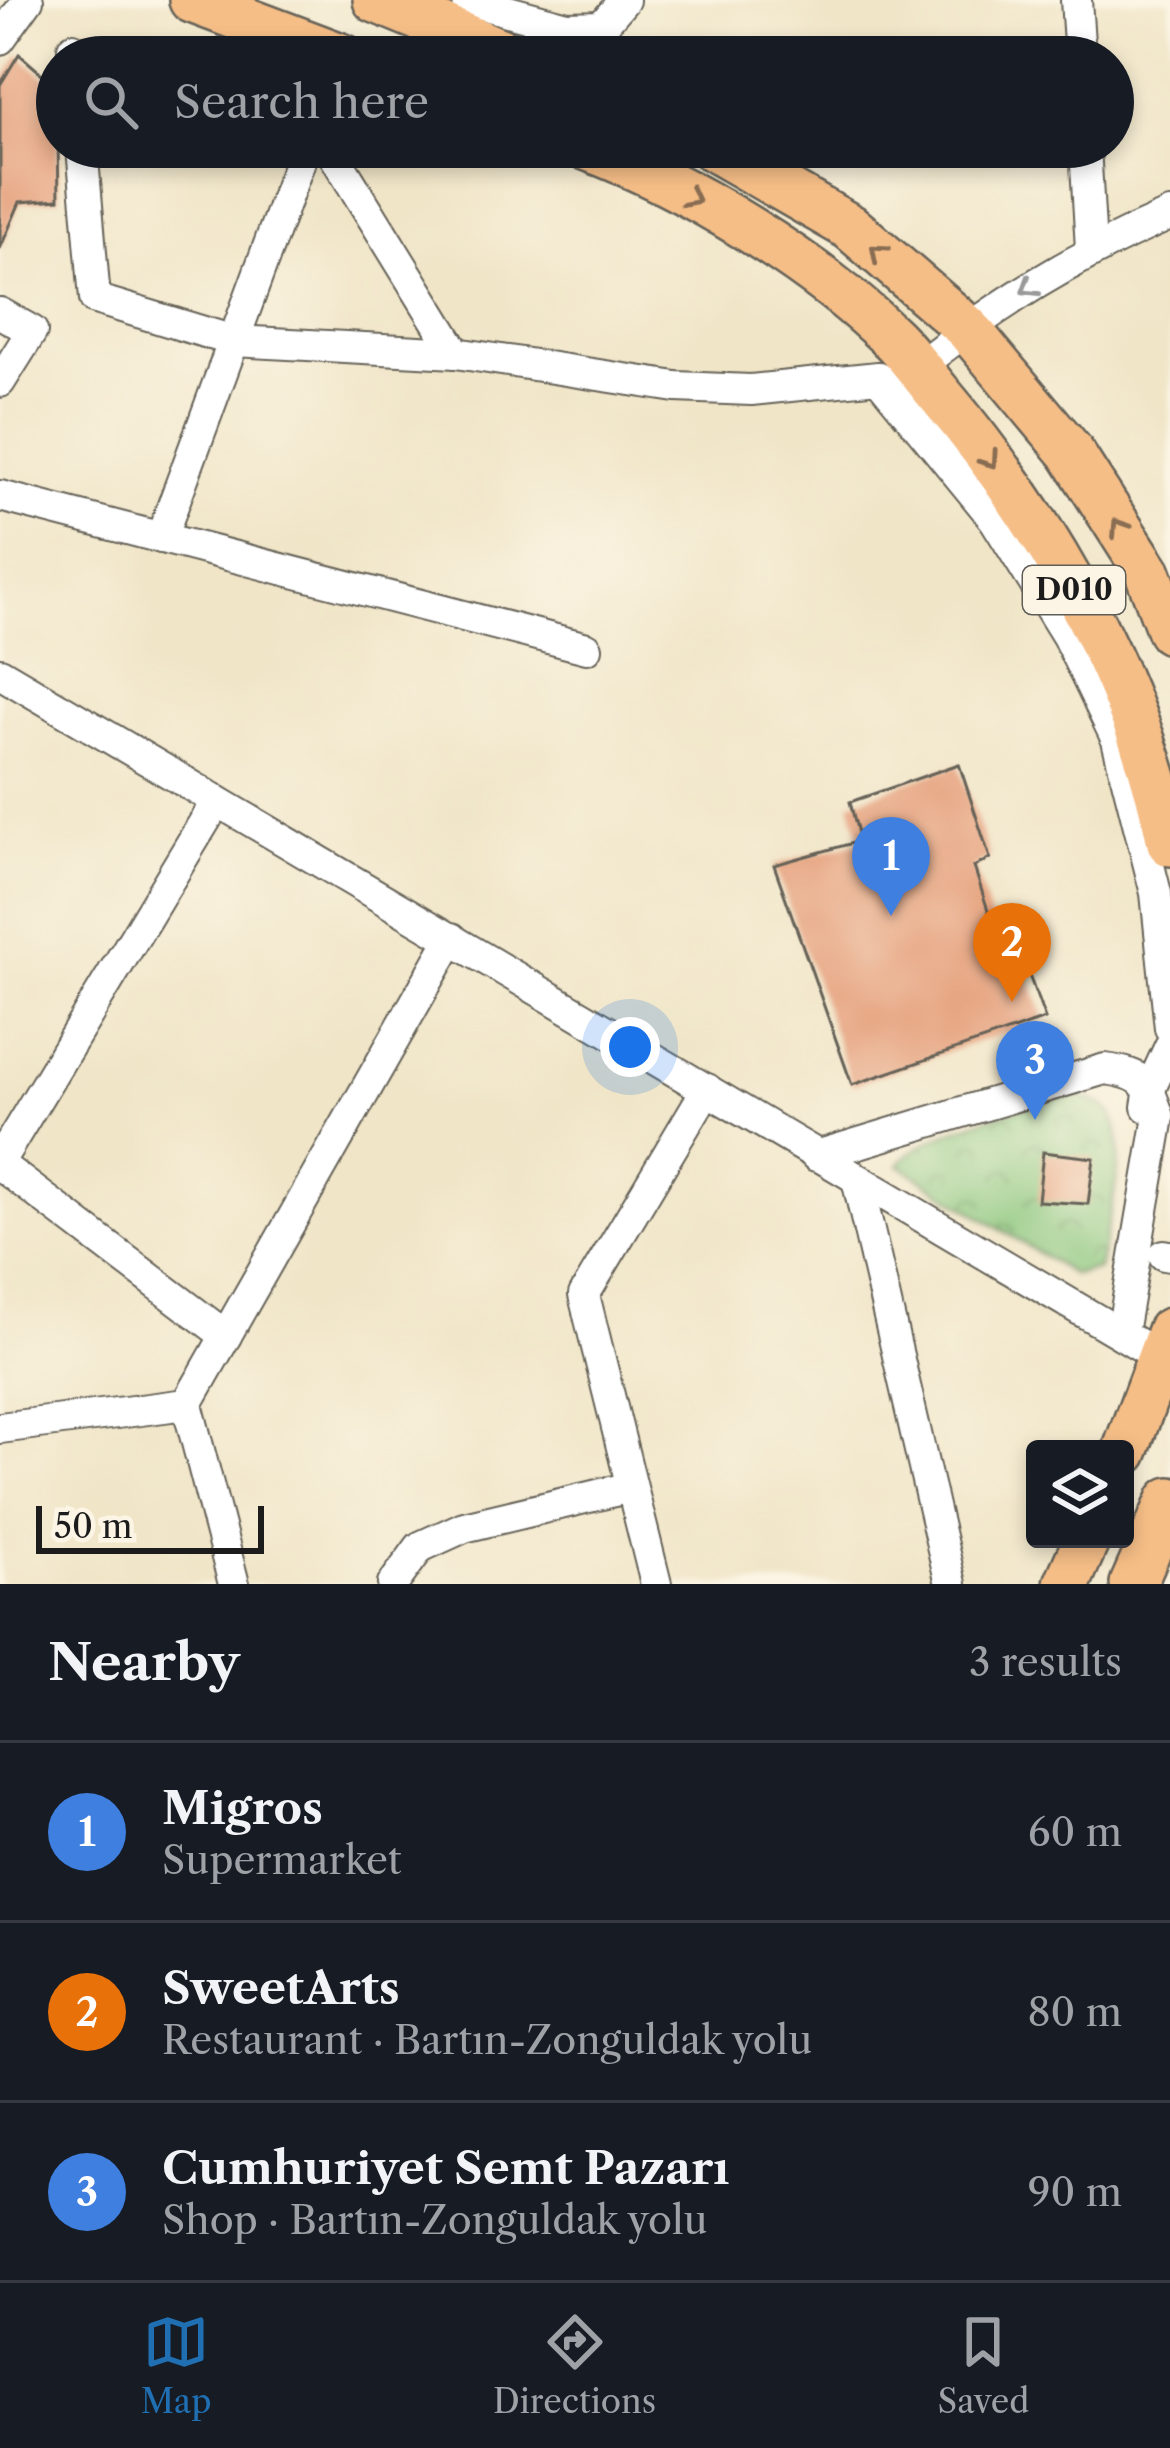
<!DOCTYPE html>
<meta charset="utf-8">
<style>
:root{--surface:#171b24;--page:#242831;--text:#f1f3f6;--muted:#9ea1a6;--line:#363941;--accent:#1f6fb2}
body{margin:0;font-family:"Libre Caslon Text",serif;background:var(--page);color:var(--text)}
.controls{position:absolute;right:36px;bottom:36px;display:grid;overflow:hidden;border-radius:12px;box-shadow:0 6px 18px #0003}
.controls button{width:108px;height:108px;display:grid;place-items:center;padding:0;border:0;border-bottom:3px solid var(--line);background:var(--surface);color:var(--text);font:60px sans-serif}
.scale{position:absolute;left:36px;bottom:30px;width:228px;box-sizing:border-box;padding-left:12px;border:6px solid #1c1c1c;border-top:0;font-size:33px;line-height:42px;white-space:nowrap;color:#1c1c1c;-webkit-text-stroke:9px #fcf5e5;paint-order:stroke}
.you{position:absolute;left:630px;top:1047px;width:42px;height:42px;margin:-30px;border:9px solid #fff;border-radius:50%;background:#1a73e8;box-shadow:0 0 0 18px #1a73e833}
.badge{display:grid;place-items:center;width:78px;height:78px;border-radius:50%;background:var(--accent);color:#fff;font-size:39px;font-weight:700}
.pin{position:absolute;translate:-50% -99px;filter:drop-shadow(0 3px 6px #0008)}
.pin::after{content:'';position:absolute;top:63px;width:42px;height:36px;background:inherit;clip-path:polygon(0 0,100% 0,50% 100%)}
.list{margin:0;padding:0;list-style:none}
h2{display:flex;justify-content:space-between;align-items:center;height:156px;margin:0;padding:0 48px;font-size:51px}
h2 small{font-size:39px;font-weight:400;color:var(--muted)}
.list li{display:grid;grid-template-columns:78px 1fr auto;gap:36px;align-items:center;box-sizing:border-box;height:180px;padding:0 48px;border-top:3px solid var(--line)}
.list b{display:block;font-size:45px;white-space:nowrap}
.list p{margin:0;font-size:39px;white-space:nowrap;color:var(--muted)}
.list em{font-size:39px;font-style:normal;color:var(--muted)}
.icon{flex:none;width:66px;height:66px;fill:none;stroke:currentColor;stroke-width:2;stroke-linecap:round;stroke-linejoin:round}
.map{position:relative;flex:none;width:1170px;height:1584px;overflow:hidden}
.search{position:absolute;background:var(--surface);box-shadow:0 6px 18px #0003;left:36px;right:36px;top:36px;height:132px;display:flex;align-items:center;gap:30px;box-sizing:border-box;padding:0 42px;border-radius:66px;color:var(--muted);font-size:45px}
.sheet{height:696px;background:var(--surface)}
nav{display:flex;justify-content:space-around;align-items:center;box-sizing:border-box;height:168px;border-top:3px solid var(--line);background:var(--surface);font-size:33px;color:var(--muted)}
nav a{display:grid;justify-items:center;gap:6px}
nav .on{color:var(--accent)}
.map>svg:first-child{display:block}
.park{fill:url(#park-crowns);stroke:#52714c;stroke-width:3}
.building{fill:#e49b76}
.lines{fill:none;stroke-linecap:round;stroke-linejoin:round}
.minor-casing{stroke:#666258;stroke-width:34}
.highway-casing{stroke:#666258;stroke-width:50}
.minor{stroke:#fff;stroke-width:30}
.highway{stroke:#f6be87;stroke-width:45}
.oneway{stroke:#896d52}
.oneway2{stroke:#999}
.labels{text-anchor:middle;stroke-width:12;stroke-linejoin:round;paint-order:stroke}
.shield{fill:#fcf5e5;stroke:#5f5d58;stroke-width:3}
.shield-label{font-size:30px;font-weight:bold;fill:#1c1c1c}
</style>
<div class="map">
<svg width="1170" height="1584" viewBox="0 0 1170 1584">
<defs>
<pattern id="park-crowns" width="20" height="18" patternUnits="userSpaceOnUse" patternTransform="scale(3)"><rect width="20" height="18" fill="#89c67c"/><path d="M2 6a3 3 0 1 1 6 0M12 15a3 3 0 1 1 6 0" fill="none" stroke="#6fa065"/></pattern>
</defs>
<rect width="100%" height="100%" fill="#fcf5e5"/>
<filter id="ink" filterUnits="userSpaceOnUse"><feTurbulence type="fractalNoise" baseFrequency=".00833" numOctaves="2"/><feDisplacementMap in="SourceGraphic" scale="24" xChannelSelector="R" yChannelSelector="G"/><feConvolveMatrix kernelMatrix="1 2 1 2 8 2 1 2 1" color-interpolation-filters="sRGB"/></filter>
<filter id="wash" filterUnits="userSpaceOnUse"><feTurbulence type="fractalNoise" baseFrequency=".004" numOctaves="4" result="noise"/><feDisplacementMap in="SourceGraphic" scale="48" xChannelSelector="R" yChannelSelector="G"/><feGaussianBlur stdDeviation="2.7" result="paint"/><feColorMatrix in="noise" values="0 0 0 0 0 0 0 0 0 0 0 0 0 0 0 0 0 1.4 0 .05"/><feComposite in="paint" operator="in"/></filter>
<g filter="url(#wash)">
<rect width="100%" height="100%" fill="#f0e5c7"/>
<path class="park" d="M1071,1094C1086,1098 1104,1102 1113,1116C1131,1146 1105,1234 1098,1269L1073,1275L899,1165C917,1133 1032,1105 1071,1094Z"/>
<g id="blocks">
<g class="building">
<polygon points="19,54 57,87 59,199 20,202 0,249 0,85"/>
<polygon points="959,764 990,858 974,867 1007,969 1025,964 1045,1019 852,1085 774,865 860,841 850,802"/>
<polygon points="1043,1152 1094,1158 1088,1204 1038,1201"/>
</g>
</g>
</g>
<g filter="url(#ink)">
<use href="#blocks" fill-opacity="0" stroke="#666258" stroke-width="3"/>
<g class="lines">
<defs>
<g id="minor">
<polyline points="467,0 567,27 602,26 624,0"/>
<polyline points="1076,0 1080,57"/>
<polyline points="0,39 28,0"/>
<polyline points="73,48 74,57"/>
<polyline points="82,147 95,299 234,341 456,353 676,387 751,390 878,377 995,520 1067,636 1117,740 1156,893 1170,1028"/>
<polyline points="329,147 456,353"/>
<polyline points="1085,147 1091,249"/>
<polyline points="0,313 32,331 0,382"/>
<path d="M917,368C1000,302 1073,257 1170,215"/>
<polyline points="0,496 587,648"/>
<polyline points="161,538 305,147"/>
<polyline points="0,673 1160,1357"/>
<polyline points="1147,1107 1150,1089 1170,1046"/>
<path d="M816,1156L1105,1069C1144,1074 1147,1082 1159,1117L1122,1333"/>
<polyline points="0,1160 217,801"/>
<polyline points="0,1165 226,1336"/>
<polyline points="857,1179 951,1584"/>
<polyline points="1164,1255 1170,1256"/>
<polyline points="187,1404 234,1584"/>
<polyline points="0,1428 187,1404 452,938"/>
<polyline points="393,1584 420,1547 464,1527 631,1487"/>
<polyline points="656,1584 584,1295 707,1089"/>
</g>
<g id="highway">
<polyline points="192,0 343,57"/>
<polyline points="376,0 514,57"/>
<path d="M586,147C688,185 815,263 893,339C910,356 924,376 940,395C1047,521 1137,679 1170,843"/>
<polyline points="711,147 850,227 967,328 1070,451 1148,573 1170,631"/>
<polyline points="1125,1452 1170,1331"/>
<polyline points="1067,1584 1087,1539"/>
<polyline points="1133,1584 1170,1500"/>
</g>
</defs>
<use href="#minor" class="minor-casing"/>
<use href="#highway" class="highway-casing"/>
<use href="#minor" class="minor"/>
<use href="#highway" class="highway"/>
</g>
<defs><path id="oneway-chevron" d="M-2-3.5L2.5 0L-2 3.5" fill="none" stroke-width="1.6" stroke-linecap="round" stroke-linejoin="round" transform="scale(3)"/></defs>
<g class="oneway">
<use href="#oneway-chevron" transform="translate(692 198) rotate(27)"/>
<use href="#oneway-chevron" transform="translate(878 252) rotate(-139)"/>
<use href="#oneway-chevron" transform="translate(990 460) rotate(55)"/>
<use href="#oneway-chevron" transform="translate(1119 527) rotate(-123)"/>
</g>
<use class="oneway2" href="#oneway-chevron" transform="translate(1029 288) rotate(148)"/>
</g>
<g class="labels">
<rect class="shield" x="1023" y="566" width="102" height="48" rx="9"/>
<g class="shield-label">
<text x="1074" y="600">D010</text>
</g>
</g>
</svg>
<div class="controls">
<button><svg class="icon" aria-label="layers" viewBox="0 0 24 24"><path d="M12 4l9 5-9 5-9-5zM3 14l9 5 9-5"/></svg></button>
</div>
<div class="scale">50 m</div>
<div class="you"></div>
<div class="pin badge" style="left:891px;top:916px;background:#3f7fe0">1</div>
<div class="pin badge" style="left:1012px;top:1002px;background:#e8710a">2</div>
<div class="pin badge" style="left:1035px;top:1120px;background:#3f7fe0">3</div>
<div class="search"><svg class="icon" aria-label="search" viewBox="0 0 24 24"><circle cx="10" cy="10" r="6"/><path d="M15 15l6 6"/></svg>Search here</div>
</div>
<section class="sheet">
<h2>Nearby<small>3 results</small></h2>
<ul class="list">
<li><span class="badge" style="background:#3f7fe0">1</span><div><b>Migros</b><p>Supermarket</p></div><em>60 m</em></li>
<li><span class="badge" style="background:#e8710a">2</span><div><b>SweetArts</b><p>Restaurant · Bartın-Zonguldak yolu</p></div><em>80 m</em></li>
<li><span class="badge" style="background:#3f7fe0">3</span><div><b>Cumhuriyet Semt Pazarı</b><p>Shop · Bartın-Zonguldak yolu</p></div><em>90 m</em></li>
</ul>
</section>
<nav>
<a class="on"><svg class="icon" aria-label="map" viewBox="0 0 24 24"><path d="M3 6l6-2 6 2 6-2v14l-6 2-6-2-6 2zM9 4v14M15 6v14"/></svg>Map</a>
<a><svg class="icon" aria-label="directions" viewBox="0 0 24 24"><path d="M12 3l9 9-9 9-9-9zM9 14v-3h6M13 9l2 2-2 2"/></svg>Directions</a>
<a><svg class="icon" aria-label="saved" viewBox="0 0 24 24"><path d="M7 4h10v16l-5-4-5 4z"/></svg>Saved</a>
</nav>
